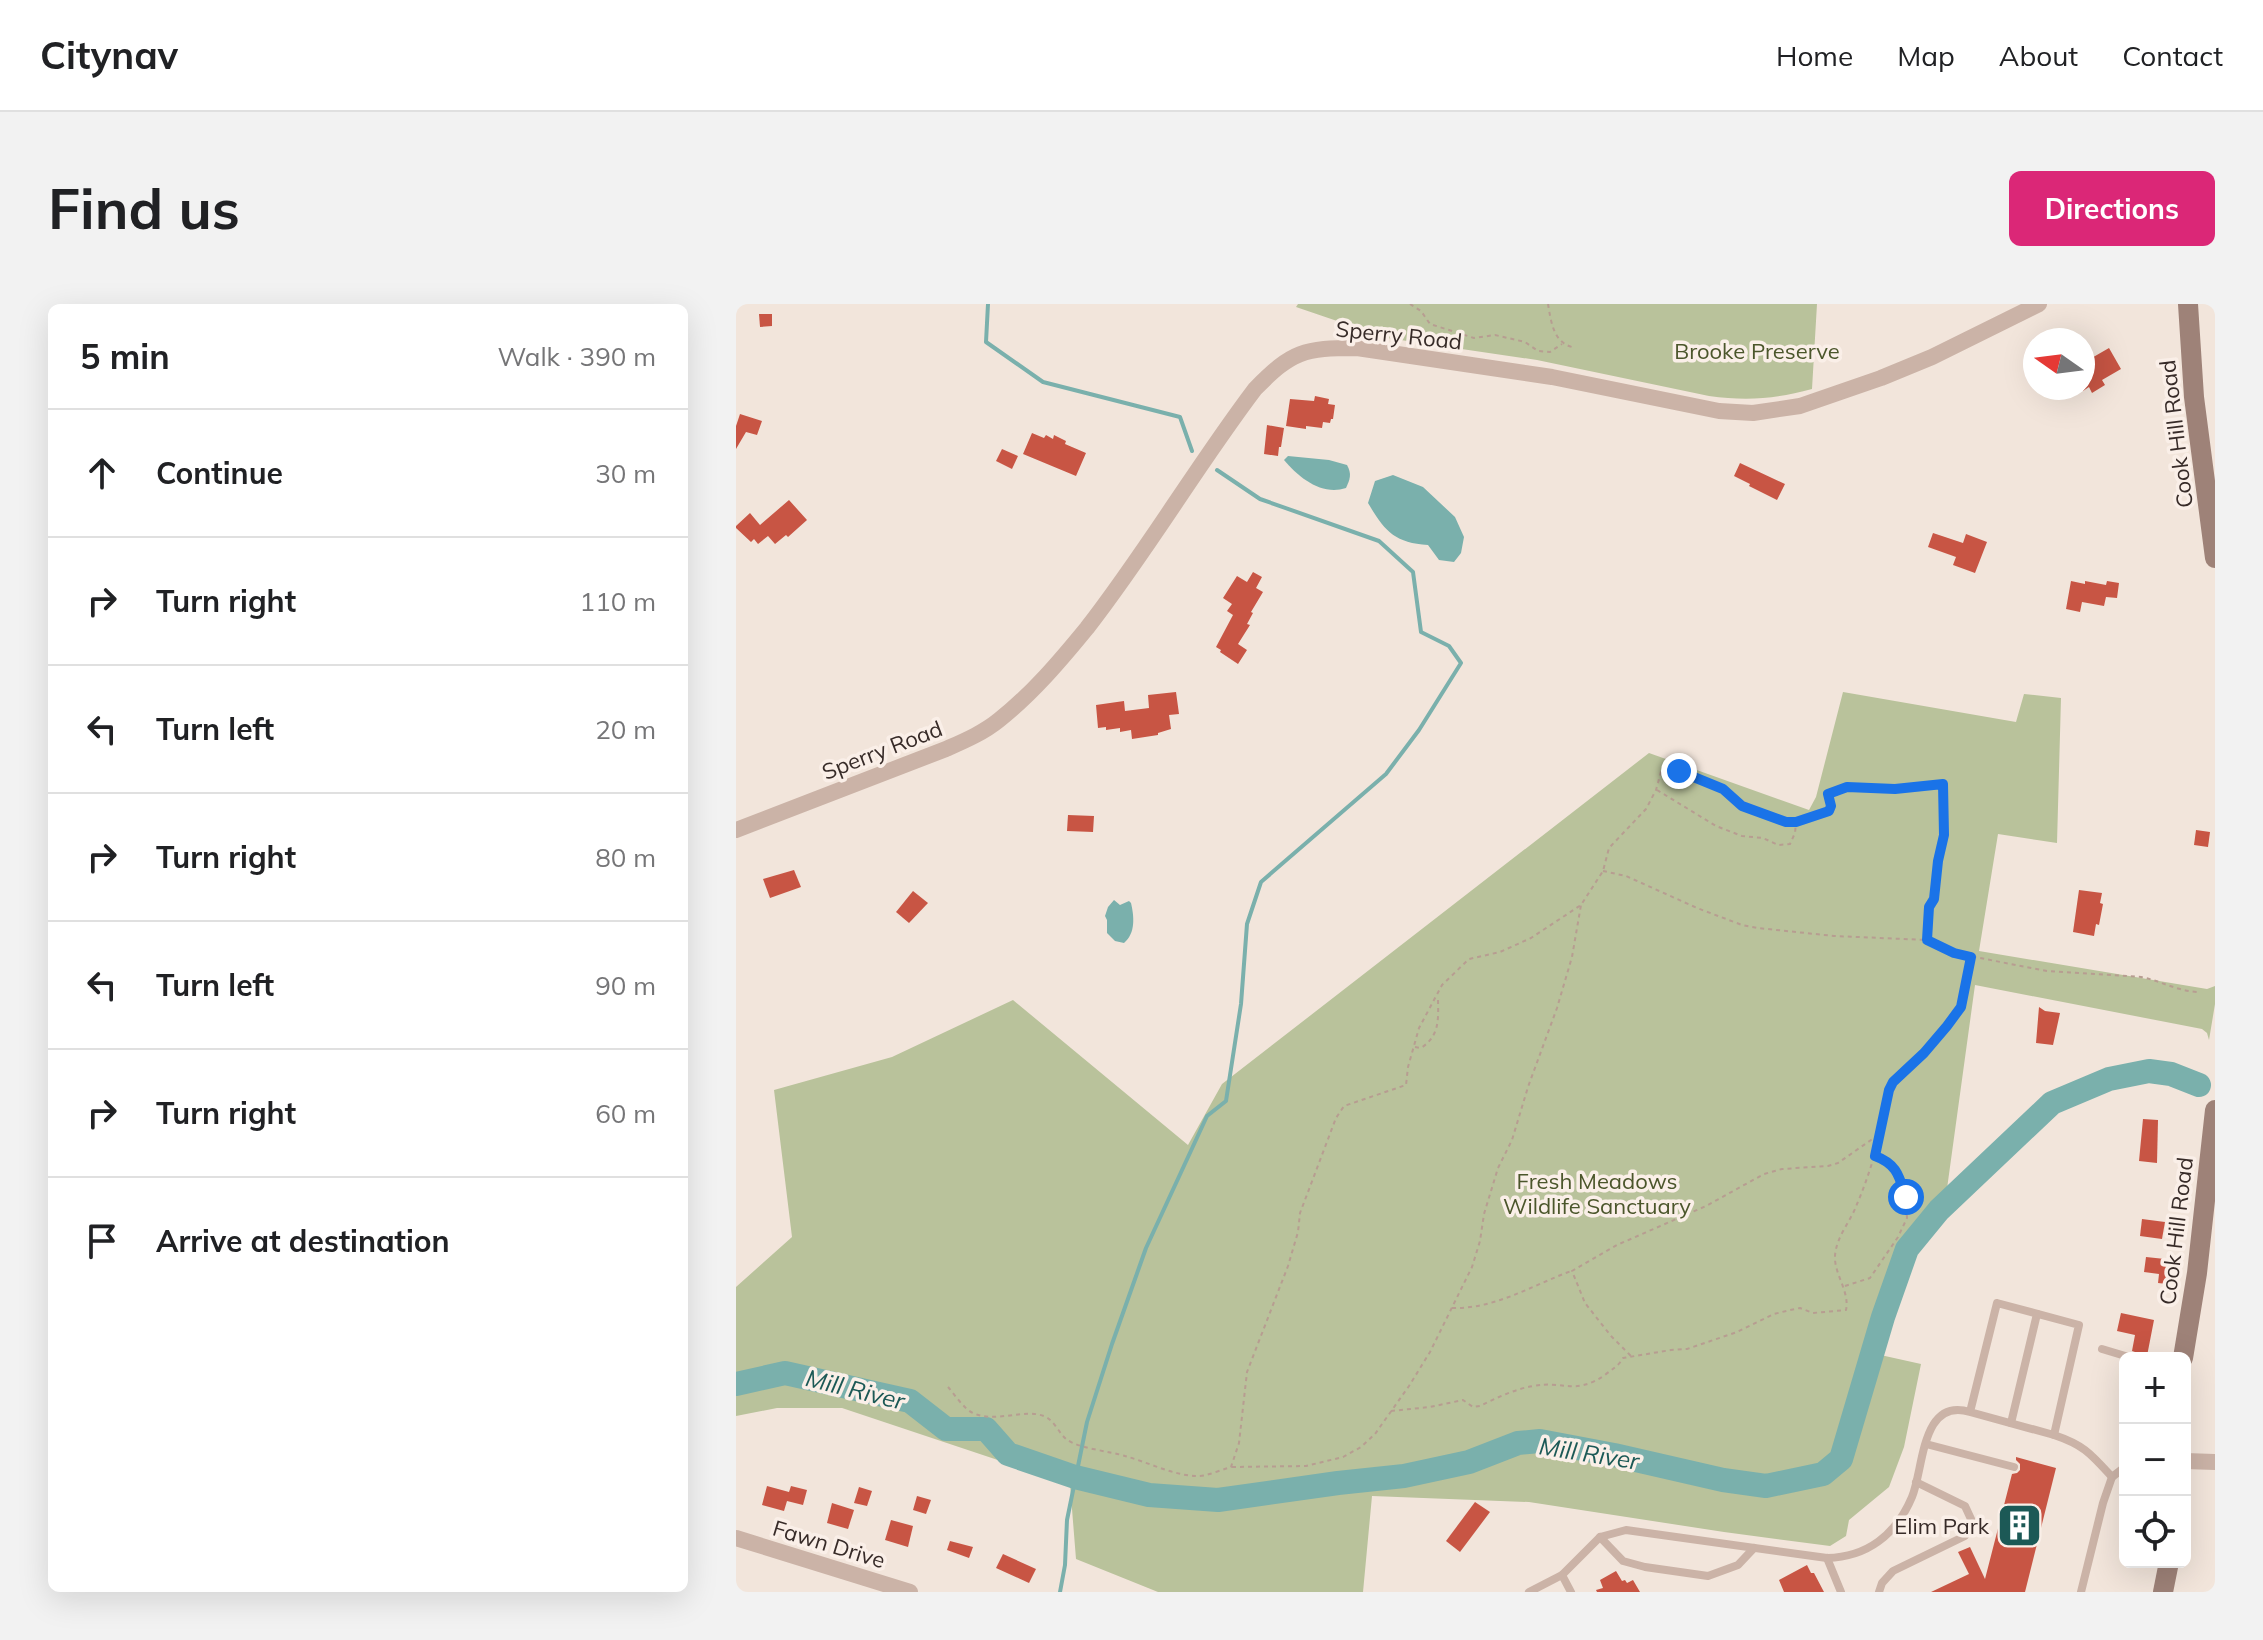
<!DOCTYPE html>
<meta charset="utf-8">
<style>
:root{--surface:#fff;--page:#f2f2f2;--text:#202124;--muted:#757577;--line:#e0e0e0;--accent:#db2777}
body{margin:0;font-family:Mulish,sans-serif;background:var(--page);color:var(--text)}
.controls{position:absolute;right:24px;bottom:24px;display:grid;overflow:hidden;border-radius:12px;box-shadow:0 8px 32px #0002}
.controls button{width:72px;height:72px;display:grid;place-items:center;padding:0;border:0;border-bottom:2px solid var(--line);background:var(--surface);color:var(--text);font:40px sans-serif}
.compass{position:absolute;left:1287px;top:24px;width:72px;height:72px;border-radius:50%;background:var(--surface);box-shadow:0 8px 32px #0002;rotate:284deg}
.stop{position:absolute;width:24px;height:24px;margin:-18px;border:6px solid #1a73e8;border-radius:50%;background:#fff}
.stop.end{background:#1a73e8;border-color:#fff;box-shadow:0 2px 8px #0008}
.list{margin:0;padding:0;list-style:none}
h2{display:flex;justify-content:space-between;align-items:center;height:104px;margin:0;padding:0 32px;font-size:34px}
h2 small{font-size:26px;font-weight:400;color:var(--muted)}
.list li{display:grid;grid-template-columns:52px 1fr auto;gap:24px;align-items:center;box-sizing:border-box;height:128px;padding:0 32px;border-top:2px solid var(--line)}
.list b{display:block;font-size:30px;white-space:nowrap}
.list em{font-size:26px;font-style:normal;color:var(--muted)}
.icon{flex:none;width:44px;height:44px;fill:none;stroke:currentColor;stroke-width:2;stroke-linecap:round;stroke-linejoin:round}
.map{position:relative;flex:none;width:1479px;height:1288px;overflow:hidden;border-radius:12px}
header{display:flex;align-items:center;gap:48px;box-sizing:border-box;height:112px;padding:0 40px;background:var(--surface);border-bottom:2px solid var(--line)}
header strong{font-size:38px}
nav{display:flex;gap:44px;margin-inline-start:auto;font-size:28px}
.intro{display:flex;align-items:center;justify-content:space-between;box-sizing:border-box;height:192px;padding:0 48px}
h1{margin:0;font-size:56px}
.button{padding:20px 36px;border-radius:12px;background:var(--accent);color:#fff;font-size:28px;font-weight:700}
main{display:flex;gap:48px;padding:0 48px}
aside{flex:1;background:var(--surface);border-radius:12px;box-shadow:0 8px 32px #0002}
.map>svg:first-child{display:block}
.green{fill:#b9c29b}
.water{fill:#7ab0ac}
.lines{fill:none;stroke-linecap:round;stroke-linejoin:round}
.stream{stroke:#7ab0ac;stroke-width:4}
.river{stroke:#7ab0ac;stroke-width:24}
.building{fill:#c85544}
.path{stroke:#b79d91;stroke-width:2;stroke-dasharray:4 4;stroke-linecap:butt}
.lane{stroke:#cbb3a7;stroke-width:8}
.street{stroke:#cbb3a7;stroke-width:16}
.secondary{stroke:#9e8278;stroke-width:20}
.route{stroke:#1a73e8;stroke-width:10}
.labels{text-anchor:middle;stroke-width:7;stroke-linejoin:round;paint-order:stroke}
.street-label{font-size:22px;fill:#372b28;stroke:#faefe8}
.park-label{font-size:22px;fill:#4b562b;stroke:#faefe8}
.poi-label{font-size:22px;fill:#372b28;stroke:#faefe8;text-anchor:end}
.water-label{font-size:24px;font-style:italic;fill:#1c5956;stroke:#faefe8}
</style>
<header>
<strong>Citynav</strong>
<nav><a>Home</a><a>Map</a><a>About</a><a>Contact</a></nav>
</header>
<div class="intro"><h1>Find us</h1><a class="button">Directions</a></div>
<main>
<aside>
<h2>5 min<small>Walk · 390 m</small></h2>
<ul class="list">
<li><svg class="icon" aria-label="ahead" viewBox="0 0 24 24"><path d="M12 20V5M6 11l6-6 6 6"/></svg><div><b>Continue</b></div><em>30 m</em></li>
<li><svg class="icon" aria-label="right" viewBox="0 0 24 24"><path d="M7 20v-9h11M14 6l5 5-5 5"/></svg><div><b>Turn right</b></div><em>110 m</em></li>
<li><svg class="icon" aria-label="left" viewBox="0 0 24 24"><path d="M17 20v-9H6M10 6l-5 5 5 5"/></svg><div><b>Turn left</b></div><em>20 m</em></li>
<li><svg class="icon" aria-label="right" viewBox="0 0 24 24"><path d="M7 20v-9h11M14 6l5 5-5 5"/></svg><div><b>Turn right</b></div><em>80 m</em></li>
<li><svg class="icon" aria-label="left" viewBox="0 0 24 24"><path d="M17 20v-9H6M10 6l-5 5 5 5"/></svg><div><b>Turn left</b></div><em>90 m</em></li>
<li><svg class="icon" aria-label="right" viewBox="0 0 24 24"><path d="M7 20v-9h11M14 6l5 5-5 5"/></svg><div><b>Turn right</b></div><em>60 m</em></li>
<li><svg class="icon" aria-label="arrive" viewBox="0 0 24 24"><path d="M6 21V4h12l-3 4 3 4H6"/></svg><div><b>Arrive at destination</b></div></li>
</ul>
</aside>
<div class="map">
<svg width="1479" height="1288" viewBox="0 0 1479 1288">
<rect width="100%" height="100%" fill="#f2e5db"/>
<g class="green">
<path d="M562,0H1081L1076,85C1039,95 1011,97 973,92L801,56L651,34L560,3Z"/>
<polygon points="1107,388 1280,418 1288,390 1325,394 1321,539 1262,530 1243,647 1471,685 1479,682 1479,700 1473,736 1471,729 1466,725 1239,681 1210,892 1203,916 1165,974 1140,1050 1185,1060 1168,1143 1153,1183 1113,1216 1110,1232 1094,1242 988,1228 793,1198 636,1192 627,1288 422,1288 340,1255 334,1180 106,1104 41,1104 0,1112 0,983 56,933 38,786 156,753 277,696 452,841 486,780 913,449 1073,506 1080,493"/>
</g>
<g class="water">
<path d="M552,152L593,156L611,161C616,170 614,175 610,184C586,192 563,174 548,156Z"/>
<path d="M657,171L687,183L719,213L728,233L725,249L718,258L703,256L692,241C658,239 648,226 632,199L639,177Z"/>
<path d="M378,596L384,601L393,597L395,599C398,612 400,629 388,639L379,637L371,629V616L369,612L372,603Z"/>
</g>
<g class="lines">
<g class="stream">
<polyline points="252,0 250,38 307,78 444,113 456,147"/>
<polyline points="324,1288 329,1261 331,1216 351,1118 376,1040 410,944 471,812 490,797 505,700 511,620 525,578 650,470 683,426 725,359 713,342 685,328 677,268 643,237 524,195 481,166"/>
</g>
<polyline class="river" points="0,1080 49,1069 174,1097 210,1125 250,1125 272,1150 339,1173 413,1191 482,1196 602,1179 668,1172 733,1158 782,1139 804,1137 878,1151 987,1176 1030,1182 1087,1170 1105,1155 1147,1013 1171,945 1203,906 1316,799 1373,775 1413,767 1435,770 1463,781"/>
</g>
<g class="building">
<polygon points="23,10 36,10 36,22 24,23"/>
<polygon points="1373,44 1385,65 1366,76 1369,81 1356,89 1353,83 1347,87 1347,59"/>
<polygon points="579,92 593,95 592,100 599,101 597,115 595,115 594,119 587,118 586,124 570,122 570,125 550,122 554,95 578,97"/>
<polygon points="4,110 26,117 21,131 10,128 0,145 0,122"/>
<polygon points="531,121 548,124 545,143 543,143 542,152 528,150"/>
<polygon points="296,129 308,134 310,131 317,135 318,131 330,137 329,140 350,149 340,172 287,150"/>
<polygon points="266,145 282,152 276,165 260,157"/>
<polygon points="1004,159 1049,180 1041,196 1013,182 1014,180 998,172"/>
<polygon points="53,196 71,216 52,233 50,231 39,240 32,232 22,240 18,235 15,238 0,224 0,222 14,209 24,221"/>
<polygon points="1197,229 1227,239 1230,230 1251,238 1239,269 1217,261 1220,253 1192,243"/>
<polygon points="517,268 526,273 520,284 527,288 515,308 517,309 511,320 514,321 502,340 511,346 502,360 484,348 485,346 480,343 497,311 491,307 496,300 487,294 501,272 511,278"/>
<polygon points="1335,277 1349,280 1349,277 1370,281 1371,277 1383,279 1381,294 1370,293 1368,302 1346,298 1344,308 1330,305"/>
<polygon points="440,388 443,410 433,411 435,425 422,429 422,431 396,435 395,426 384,428 384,424 370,426 370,423 362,424 360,401 388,397 389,407 413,404 412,391"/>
<polygon points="332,511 358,512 357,528 331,527"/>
<polygon points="1460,526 1474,528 1472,543 1458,541"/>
<polygon points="58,566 65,583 34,594 27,575"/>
<polygon points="1343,586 1366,589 1364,599 1367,600 1363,621 1360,620 1358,632 1337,628"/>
<polygon points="177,587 192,599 173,619 160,608"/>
<polygon points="1303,703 1309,707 1324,709 1317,741 1300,739"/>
<polygon points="1407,815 1422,816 1421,859 1403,857"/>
<polygon points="1406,915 1429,918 1426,935 1404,932"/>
<polygon points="1410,953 1429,955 1429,958 1443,960 1440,981 1422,979 1423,970 1408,968"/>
<polygon points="1385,1009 1418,1016 1411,1052 1396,1047 1399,1031 1381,1027"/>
<polygon points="1280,1153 1320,1164 1289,1288 1195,1288 1233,1270 1222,1248 1234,1243 1249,1275 1276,1170 1281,1169 1284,1166 1284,1160 1280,1156"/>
<polygon points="31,1182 53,1188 55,1182 71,1186 67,1201 51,1197 48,1207 26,1201"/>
<polygon points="123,1183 136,1187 131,1202 118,1199"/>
<polygon points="181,1192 195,1196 190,1210 177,1206"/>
<polygon points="739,1198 754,1208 724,1248 710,1237"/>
<polygon points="96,1199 118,1206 112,1225 91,1219"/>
<polygon points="155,1216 177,1222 172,1243 149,1236"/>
<polygon points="214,1237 237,1243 233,1254 211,1246"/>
<polygon points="267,1250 300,1265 293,1279 260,1264"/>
<polygon points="1071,1261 1075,1269 1078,1269 1088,1288 1048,1288 1043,1276"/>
<polygon points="880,1267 886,1277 889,1276 891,1279 897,1276 904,1288 861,1288 860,1286 867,1284 864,1276"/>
</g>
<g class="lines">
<g class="path">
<polyline points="674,0 685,7 694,20 738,34 759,31 789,38 802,47 814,48 826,40"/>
<path d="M812,0C815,17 817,38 836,43"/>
<polyline points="921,486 980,522 1006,532 1027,534 1042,541 1054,540 1059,529 1060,519"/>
<path d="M867,567L890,572L961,604L1006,621L1022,624L1098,632L1191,636L1218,649L1311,667L1405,673C1425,677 1441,687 1462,688"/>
<path d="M679,743L685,744C705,731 702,713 702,692"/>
<polyline points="1145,826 1155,781 1188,749 1217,716 1225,703 1235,654"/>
<polyline points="1109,982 1134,974 1162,933 1171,914 1170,893 1162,872 1157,861 1150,856 1139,852"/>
<path d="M716,1004C759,1005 795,982 835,967"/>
<path d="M212,1083C219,1091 228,1105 237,1109C260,1120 289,1103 310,1113C319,1118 323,1129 330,1135C343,1145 374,1147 389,1152C411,1158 437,1171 459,1172C470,1173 484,1166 495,1163L503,1139L511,1068L552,962L562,928L564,909L600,814L608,802L670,781L672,763L683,724L706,681L733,655L764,648L795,634L845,601L867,567L873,544L910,505L920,486L926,464L962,474L987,485L1006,502L1050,518L1093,507L1095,502L1092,490L1111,483L1159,485L1207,480L1208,531L1202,557L1198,595L1193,603L1191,636"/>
<path d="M655,1107L694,1103L727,1096L737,1103L744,1102C760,1094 779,1085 797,1082C828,1076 838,1092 869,1071C876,1065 883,1062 887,1054L935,1046L951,1045L1001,1028L1038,1010L1054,1006L1064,1004L1077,1009L1110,1006C1114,988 1098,970 1099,952C1100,933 1115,917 1121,900C1131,877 1138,853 1145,829L1102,859L1092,862L1046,865L1028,870L970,902L881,941L836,967L849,999L875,1032L895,1052"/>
<polyline points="496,1163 570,1162 607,1153 625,1143 639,1130 673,1082 694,1048 736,963 744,937 748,910 762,864 776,836 792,783 821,704 836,653 845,601"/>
</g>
<g class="lane">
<polyline points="1366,1045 1396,1054"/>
<polyline points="1275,1119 1301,1010"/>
<path d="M1318,1131C1348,1141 1355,1150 1376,1173L1389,1163"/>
<polyline points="1190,1140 1278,1163"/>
<polyline points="864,1233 887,1257 909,1263 972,1272 1002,1261 1018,1244"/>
<polyline points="1091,1254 1105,1288"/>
<path d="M826,1271L864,1233L890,1226L1091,1254C1131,1253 1160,1231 1176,1193C1188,1164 1185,1093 1234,1108L1261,999L1343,1021L1318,1131L1234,1108"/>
<polyline points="793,1288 826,1271 835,1288"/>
<polyline points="1143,1288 1146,1279 1157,1267 1229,1232 1235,1215 1229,1202 1180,1178"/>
<polyline points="1345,1288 1367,1199 1376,1173"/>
</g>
<g class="street">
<path d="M0,526L210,445C228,437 247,429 263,416C296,390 324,357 351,324C411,247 460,163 519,85C556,47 568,44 621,44L816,73L983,107L1017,109L1064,102L1145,74L1196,53L1303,0"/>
<polyline points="1449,1157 1479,1158"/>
<polyline points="0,1234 174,1288"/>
</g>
<g class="secondary">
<polyline points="1452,0 1458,93 1479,254"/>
<polyline points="1447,1054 1461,969 1479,806"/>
<polyline points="1427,1288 1433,1258"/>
</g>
</g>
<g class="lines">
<path class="route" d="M943,467L987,485L1006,502L1050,518H1060L1093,507L1095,502L1092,490L1111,483L1159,485L1207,480L1208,531L1202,557L1198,595L1193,603L1191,636L1218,649L1235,653L1225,703L1211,722L1188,749L1157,778L1153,786L1139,852C1161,860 1163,872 1170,893"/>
</g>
<defs>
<symbol id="building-square" viewBox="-11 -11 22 22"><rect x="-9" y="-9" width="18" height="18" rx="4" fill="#1c5956" stroke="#faefe8"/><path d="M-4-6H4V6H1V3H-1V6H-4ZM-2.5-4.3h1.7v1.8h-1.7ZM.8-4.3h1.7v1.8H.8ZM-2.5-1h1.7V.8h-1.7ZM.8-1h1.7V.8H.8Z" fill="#fff"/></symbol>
</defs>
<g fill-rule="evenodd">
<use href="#building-square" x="1258" y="1196" width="51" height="51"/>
</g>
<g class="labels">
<g class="street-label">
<text transform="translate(663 31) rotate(6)" y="8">Sperry Road</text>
<text transform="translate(1440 130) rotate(-97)" y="8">Cook Hill Road</text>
<text transform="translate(146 446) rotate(-21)" y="8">Sperry Road</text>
<text transform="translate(1440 927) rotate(-83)" y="8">Cook Hill Road</text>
<text transform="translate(93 1240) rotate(17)" y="8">Fawn Drive</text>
</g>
<g class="park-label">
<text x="1021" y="55">Brooke Preserve</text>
<text x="861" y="885">Fresh Meadows<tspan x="861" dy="25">Wildlife Sanctuary</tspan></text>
</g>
<g class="poi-label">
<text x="1253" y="1230">Elim Park</text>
</g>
<g class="water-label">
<text transform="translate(119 1086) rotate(14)" y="8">Mill River</text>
<text transform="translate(853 1150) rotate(9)" y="8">Mill River</text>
</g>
</g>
</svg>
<div class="controls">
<button>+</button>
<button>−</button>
<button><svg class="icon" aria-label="locate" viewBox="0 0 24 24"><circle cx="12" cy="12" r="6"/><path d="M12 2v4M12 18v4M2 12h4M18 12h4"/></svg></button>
</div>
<svg class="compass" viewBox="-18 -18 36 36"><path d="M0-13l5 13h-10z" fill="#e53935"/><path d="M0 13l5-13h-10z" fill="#757577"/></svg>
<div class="stop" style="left:1170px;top:893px"></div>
<div class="stop end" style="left:943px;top:467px"></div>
</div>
</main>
